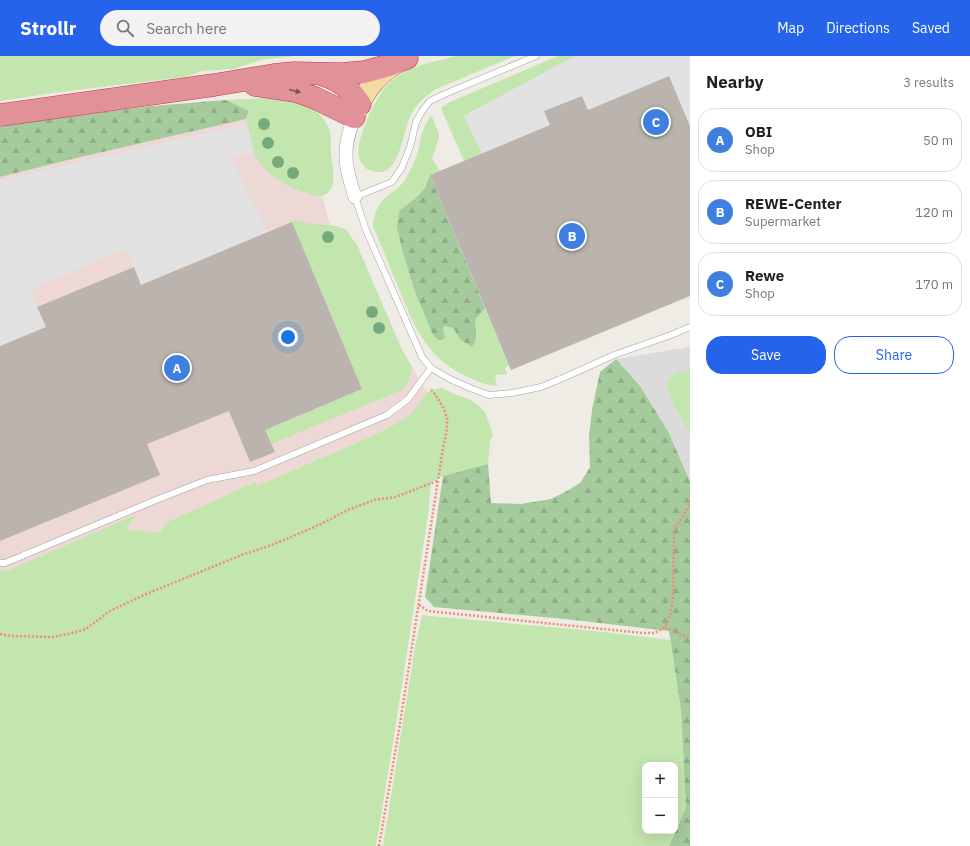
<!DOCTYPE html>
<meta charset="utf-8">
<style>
:root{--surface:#fff;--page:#f2f2f2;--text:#222;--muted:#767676;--line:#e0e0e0;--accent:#2563eb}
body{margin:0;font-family:"IBM Plex Sans",sans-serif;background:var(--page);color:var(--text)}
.controls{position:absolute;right:12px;bottom:12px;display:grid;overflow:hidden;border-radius:8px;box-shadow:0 4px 16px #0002}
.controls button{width:36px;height:36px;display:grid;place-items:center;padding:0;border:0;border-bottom:1px solid var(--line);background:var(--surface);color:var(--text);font:20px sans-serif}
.you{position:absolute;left:288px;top:281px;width:14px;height:14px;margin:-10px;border:3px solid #fff;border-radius:50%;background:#1a73e8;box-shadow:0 0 0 6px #1a73e833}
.badge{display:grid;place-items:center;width:26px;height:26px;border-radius:50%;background:var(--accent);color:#fff;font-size:13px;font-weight:700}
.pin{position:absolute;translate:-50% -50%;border:2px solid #fff;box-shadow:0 1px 4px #0006}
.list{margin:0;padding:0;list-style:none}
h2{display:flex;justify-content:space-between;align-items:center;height:52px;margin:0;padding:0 16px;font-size:17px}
h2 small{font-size:13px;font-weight:400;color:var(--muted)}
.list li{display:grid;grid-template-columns:26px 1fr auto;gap:12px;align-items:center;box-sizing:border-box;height:64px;margin:0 8px 8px;padding:0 8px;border:1px solid var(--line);border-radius:16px}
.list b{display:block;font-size:15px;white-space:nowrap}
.list p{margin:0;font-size:13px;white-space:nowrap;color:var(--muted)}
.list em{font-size:13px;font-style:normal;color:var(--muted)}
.actions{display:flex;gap:8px;padding:12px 16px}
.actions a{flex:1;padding:9px 0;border:1px solid var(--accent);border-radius:16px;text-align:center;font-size:14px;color:var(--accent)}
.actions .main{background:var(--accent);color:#fff}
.icon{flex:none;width:22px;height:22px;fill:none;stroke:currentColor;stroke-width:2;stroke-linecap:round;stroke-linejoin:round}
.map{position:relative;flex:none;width:690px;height:790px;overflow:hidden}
header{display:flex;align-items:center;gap:24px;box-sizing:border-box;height:56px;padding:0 20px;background:var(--accent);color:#fff}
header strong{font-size:19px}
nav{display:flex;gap:22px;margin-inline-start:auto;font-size:14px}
.search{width:280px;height:36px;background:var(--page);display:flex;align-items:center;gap:10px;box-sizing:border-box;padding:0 14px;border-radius:22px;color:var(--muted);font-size:15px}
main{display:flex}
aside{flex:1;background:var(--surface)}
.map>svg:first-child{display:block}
.residential{fill:#dcdbdb}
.commercial{fill:#eed8d5}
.grass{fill:#c3e5ae;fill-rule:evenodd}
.forest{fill:url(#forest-firs)}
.parking{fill:#e2e2e2}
.building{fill:#bbb4ae}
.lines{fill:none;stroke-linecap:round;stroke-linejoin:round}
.lane-casing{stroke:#a2a2a2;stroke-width:7}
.street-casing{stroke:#a2a2a2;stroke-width:14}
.primary-casing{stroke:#8c6f0b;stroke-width:21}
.highway-casing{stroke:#cc3156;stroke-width:23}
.path{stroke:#ef8e74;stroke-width:2.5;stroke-dasharray:2 2;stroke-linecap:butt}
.lane{stroke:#fff;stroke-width:6}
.street{stroke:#fff;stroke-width:13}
.primary{stroke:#f5daa3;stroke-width:20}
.highway{stroke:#e09298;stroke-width:22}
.tree{fill:#76aa7c}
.oneway{fill:#755255}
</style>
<header>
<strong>Strollr</strong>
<div class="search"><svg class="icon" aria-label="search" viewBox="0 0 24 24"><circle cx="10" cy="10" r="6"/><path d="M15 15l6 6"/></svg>Search here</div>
<nav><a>Map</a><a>Directions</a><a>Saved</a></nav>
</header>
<main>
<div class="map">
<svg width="690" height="790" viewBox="0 0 690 790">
<defs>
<pattern id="forest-firs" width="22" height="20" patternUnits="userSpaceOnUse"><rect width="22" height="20" fill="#a5ca9c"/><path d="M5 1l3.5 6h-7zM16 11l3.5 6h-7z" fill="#8ead86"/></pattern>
</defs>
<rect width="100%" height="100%" fill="#eeece4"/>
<polygon class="residential" points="690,291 690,426 669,377 640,330 616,303"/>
<polygon class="commercial" points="246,63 293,72 315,113 330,169 344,173 347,174 352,184 356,187 402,294 427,336 412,357 392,370 372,380 257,430 255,426 161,476 126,474 135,460 9,514 0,515 0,121 72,103"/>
<g class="grass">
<polygon points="0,0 293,0 261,4 233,13 202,15 185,21 60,36 0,45"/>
<path d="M456,0H515L436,33C425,40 415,49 410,61C404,74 400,109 385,115C379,117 372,116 367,113C363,110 360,106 359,101C355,82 377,37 392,25C410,9 434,6 456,0Z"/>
<polygon points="558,0 575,0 464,60 482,97 464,105 441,52 450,46"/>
<path d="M267,42C285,44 308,46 321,60C324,63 327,68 329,73C332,81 330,89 331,97C332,109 339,133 324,139C318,142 309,138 303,136C283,129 264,117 254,97C252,92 252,87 250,82C247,70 245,67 249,55L226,44Z"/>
<path d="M432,60L439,78V81L432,103L440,115L430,119L425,132L415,143L403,197L415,236L432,277L443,274L444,270L453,272L461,284L477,277L475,264L485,252L509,309L505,312L507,318L495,319L497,330C488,329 481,327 473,323C441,310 426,292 411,262L373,170C373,159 379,147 387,140C394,135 400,131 405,124C410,115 415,105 418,96C420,89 420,81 423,75C425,70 427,65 430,61Z"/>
<path d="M295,164C302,166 309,168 317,168C325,169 341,169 347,175C351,179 351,183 356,187L402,294L412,311C410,320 409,328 402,334L295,378L271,388L265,374L362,333L292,166Z"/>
<polygon points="690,314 690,378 674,348 667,332 668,325 675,317"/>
<polygon points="442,332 457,339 469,343 477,348 485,356 493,379 490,385 488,408 443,420 431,426 428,459 395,674 376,790 0,790 0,515 9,514 136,459 126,474 161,476 166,467 255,426 257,430 372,380 392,370 412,357 427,336 437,333"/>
<path d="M422,559L440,561L605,576L670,584L681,654L686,752L669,790H383L415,591ZM645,709H675V775H645Z"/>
</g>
<g class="forest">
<polygon points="226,44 249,55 246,63 72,103 0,121 0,71 11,68 152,50"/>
<path d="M430,119L485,252L475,264C476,274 478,282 472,291L461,284L453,272L444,270L443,274L445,281L442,284H438L432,277L415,236L403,197L397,171L399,155L415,143L425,132Z"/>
<polygon points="616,303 640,330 669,377 690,426 690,790 669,790 686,752 681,654 669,575 565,563 434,551 425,541 443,420 488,408 491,447 521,448 551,443 567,435 581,426 590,411 589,381 592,354 600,316"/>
</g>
<g class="parking">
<polygon points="575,0 690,0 690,70 669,20 588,54 582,40 545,55 550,69 482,97 464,60"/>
<polygon points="247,68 254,96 232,101 252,147 259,156 267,176 141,229 126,193 31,233 46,271 0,290 0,124"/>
</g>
<g class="building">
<polygon points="669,20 690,70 690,240 511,314 430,119 550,69 544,55 582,40 588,54"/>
<polygon points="292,166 362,333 265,374 275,396 250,406 229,355 147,388 160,419 0,485 0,290 46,271 37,251 134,211 141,229"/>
</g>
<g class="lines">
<defs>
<g id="lane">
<polyline points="536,0 447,37 430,45 422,55 416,66 410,91 402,111 392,126 355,141 366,174 422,301 431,312 450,323 470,332 489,339 512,337 541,331 563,322 614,299 671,279 690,271"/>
<polyline points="0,507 5,507 156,444 207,424 254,415 387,359 408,343 431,312"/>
</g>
<path id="street" d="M354,61C350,74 345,87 346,101C346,114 351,128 355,141"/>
<path id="primary" d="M354,61C363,37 375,21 397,7"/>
<g id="highway">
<path d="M323,19C342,25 348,32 360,48"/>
<polyline points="255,29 296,35 315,42 354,61"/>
<polyline points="0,59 214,29 274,19 294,17 341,18 364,16 386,10 407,2"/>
</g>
</defs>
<use href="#lane" class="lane-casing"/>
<use href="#street" class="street-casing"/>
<use href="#primary" class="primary-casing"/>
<use href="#highway" class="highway-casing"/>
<g class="path">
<polyline points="419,549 428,555 642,577 655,577 665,571 671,557 673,539 674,485 675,472 690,449"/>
<polyline points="665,571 681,579 690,581"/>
<polyline points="0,578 11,580 52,581 68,578 86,573 110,555 144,539 239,500 266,491 284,484 321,468 348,454 374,444 395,441 437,425"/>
<path d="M379,790L399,674L443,392C445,382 448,373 447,363C446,354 436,339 430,332"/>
</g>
<use href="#lane" class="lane"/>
<use href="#street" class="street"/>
<use href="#primary" class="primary"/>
<use href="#highway" class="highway"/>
</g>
<g class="tree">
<circle cx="264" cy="68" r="6"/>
<circle cx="268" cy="87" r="6"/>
<circle cx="278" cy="106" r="6"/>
<circle cx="293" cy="117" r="6"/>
<circle cx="328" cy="181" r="6"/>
<circle cx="372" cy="256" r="6"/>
<circle cx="379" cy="272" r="6"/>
</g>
<defs><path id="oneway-solid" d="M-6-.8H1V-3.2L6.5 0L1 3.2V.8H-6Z"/></defs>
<use class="oneway" href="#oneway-solid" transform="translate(295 35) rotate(14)"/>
</svg>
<div class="controls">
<button>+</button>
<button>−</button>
</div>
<div class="you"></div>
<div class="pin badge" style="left:177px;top:312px;background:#3f7fe0">A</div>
<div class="pin badge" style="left:572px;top:180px;background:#3f7fe0">B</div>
<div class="pin badge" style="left:656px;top:66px;background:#3f7fe0">C</div>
</div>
<aside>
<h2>Nearby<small>3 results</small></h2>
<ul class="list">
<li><span class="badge" style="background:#3f7fe0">A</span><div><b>OBI</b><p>Shop</p></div><em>50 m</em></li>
<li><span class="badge" style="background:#3f7fe0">B</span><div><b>REWE-Center</b><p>Supermarket</p></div><em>120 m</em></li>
<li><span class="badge" style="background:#3f7fe0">C</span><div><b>Rewe</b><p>Shop</p></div><em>170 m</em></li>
</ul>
<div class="actions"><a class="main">Save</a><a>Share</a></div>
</aside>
</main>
